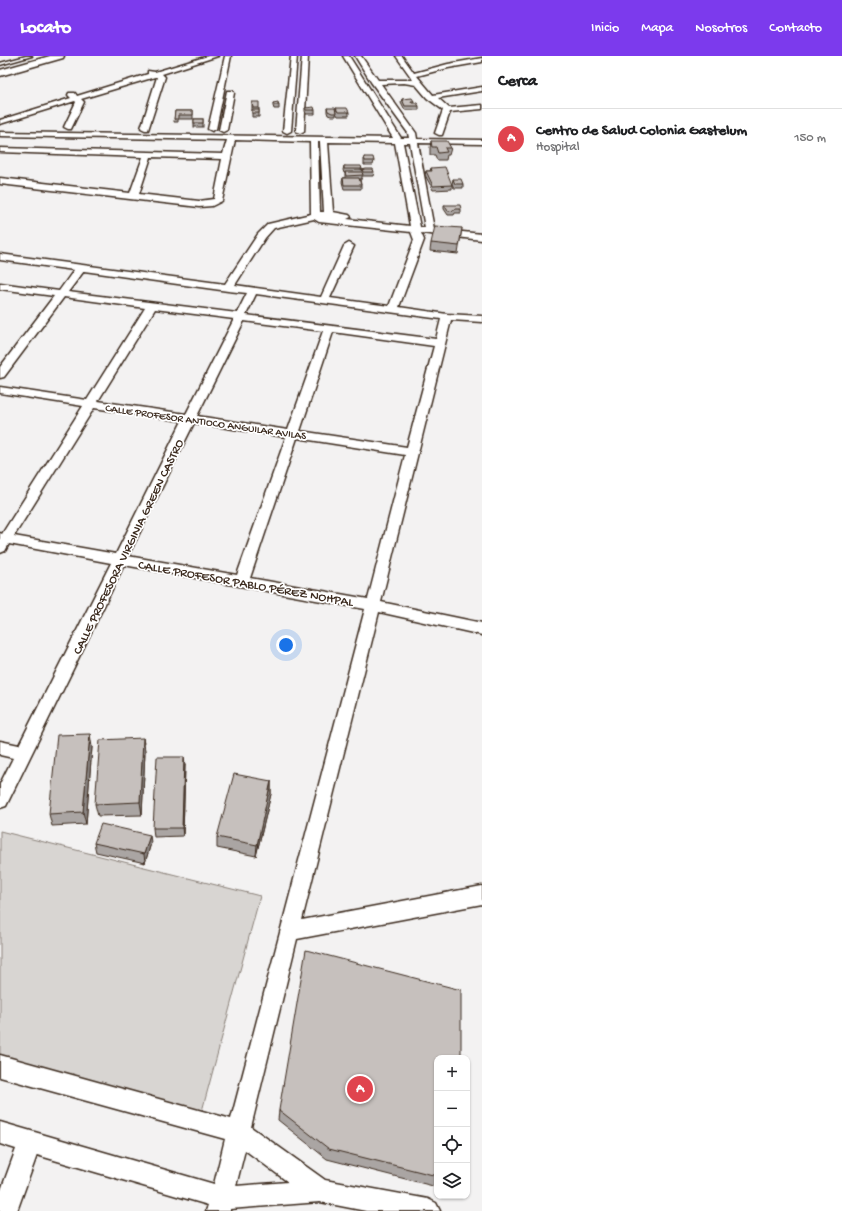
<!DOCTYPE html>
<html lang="es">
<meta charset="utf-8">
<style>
:root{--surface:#fff;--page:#f6f6f6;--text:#202124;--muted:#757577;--line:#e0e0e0;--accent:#7c3aed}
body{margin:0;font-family:"Gochi Hand",sans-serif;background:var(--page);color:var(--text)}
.controls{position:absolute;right:12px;bottom:12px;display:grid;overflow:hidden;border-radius:8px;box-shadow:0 1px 3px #0004}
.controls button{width:36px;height:36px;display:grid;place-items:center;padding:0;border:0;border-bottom:1px solid var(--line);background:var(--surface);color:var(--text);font:20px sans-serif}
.you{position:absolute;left:286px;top:589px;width:14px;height:14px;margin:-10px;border:3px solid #fff;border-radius:50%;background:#1a73e8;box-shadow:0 0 0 6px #1a73e833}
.badge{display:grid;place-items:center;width:26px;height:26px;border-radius:50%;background:var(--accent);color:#fff;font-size:13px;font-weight:700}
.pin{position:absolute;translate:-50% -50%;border:2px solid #fff;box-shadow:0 1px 4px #0006}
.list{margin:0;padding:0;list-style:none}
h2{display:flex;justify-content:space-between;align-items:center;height:52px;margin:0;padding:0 16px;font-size:17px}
h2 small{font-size:13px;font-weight:400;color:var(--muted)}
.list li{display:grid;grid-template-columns:26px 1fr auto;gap:12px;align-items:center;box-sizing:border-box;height:60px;padding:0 16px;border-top:1px solid var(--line)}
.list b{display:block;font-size:15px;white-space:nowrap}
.list p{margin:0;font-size:13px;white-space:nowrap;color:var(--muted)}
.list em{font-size:13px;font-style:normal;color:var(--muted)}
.icon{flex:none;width:22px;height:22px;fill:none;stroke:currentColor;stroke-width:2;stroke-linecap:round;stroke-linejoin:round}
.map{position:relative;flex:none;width:482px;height:1155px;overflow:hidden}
header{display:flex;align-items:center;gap:24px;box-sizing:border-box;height:56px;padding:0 20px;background:var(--accent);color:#fff}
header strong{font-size:19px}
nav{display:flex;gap:22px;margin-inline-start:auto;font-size:14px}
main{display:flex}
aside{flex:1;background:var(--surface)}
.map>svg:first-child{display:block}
.green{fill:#d8d5d2;stroke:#8a8078}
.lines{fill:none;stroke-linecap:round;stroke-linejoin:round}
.service-casing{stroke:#3b2a1e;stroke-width:3}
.minor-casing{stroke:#3b2a1e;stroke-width:3}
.tertiary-casing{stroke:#3b2a1e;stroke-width:3}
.service{fill:#fff;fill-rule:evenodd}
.minor{fill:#fff;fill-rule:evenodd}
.tertiary{fill:#fff;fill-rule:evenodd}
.wall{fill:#aaa5a3;stroke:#3b2a1e}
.shaded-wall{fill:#8b8684;stroke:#3b2a1e}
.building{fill:#c6c0bd;stroke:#3b2a1e}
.labels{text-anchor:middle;stroke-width:3.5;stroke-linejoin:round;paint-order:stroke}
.far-street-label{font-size:11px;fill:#3b2a1e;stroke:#fff}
.street-label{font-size:13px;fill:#3b2a1e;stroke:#fff}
</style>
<header>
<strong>Locato</strong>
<nav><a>Inicio</a><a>Mapa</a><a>Nosotros</a><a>Contacto</a></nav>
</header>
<main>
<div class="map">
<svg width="482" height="1155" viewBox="0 0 482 1155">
<rect width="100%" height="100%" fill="#f3f2f2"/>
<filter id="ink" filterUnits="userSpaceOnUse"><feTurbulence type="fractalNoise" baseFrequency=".025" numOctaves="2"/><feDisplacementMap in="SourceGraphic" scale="8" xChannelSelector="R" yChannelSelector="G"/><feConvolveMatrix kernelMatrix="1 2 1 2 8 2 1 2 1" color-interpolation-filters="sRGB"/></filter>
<g filter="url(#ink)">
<polygon class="green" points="0,775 260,840 202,1055 0,999"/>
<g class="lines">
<defs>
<polygon id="service" points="26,0 32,0 0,9 0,7"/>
<g id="minor">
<polygon points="208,0 218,0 162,18 165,21 148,74 145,74 141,72 157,21 155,21 81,43 84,46 71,73 68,73 64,71 76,46 75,45 0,68 0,64 71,42 68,39 69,37 75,37 77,40 148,18 148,15 155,16"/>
<polygon points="225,0 231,0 216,73 212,75 208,73"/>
<polygon points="291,0 297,0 291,75 287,77 283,75"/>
<polygon points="302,0 308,0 304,75 300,77 296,75"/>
<path d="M343,0H349L401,82H409L408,77L371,26L355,0H361L378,24H413L396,0H402L414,17L448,8L482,2V6L448,12L417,20L433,39L482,31V35L438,42L449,52L482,49V53L450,56L442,79H439L435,77L443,54L427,42L416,29L404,27L381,28L416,77L417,83L482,84V88L418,87L434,173L482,178V184L421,177L424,184L399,251L447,258L482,260V266L451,264L381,546L482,567V579L379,556L302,864L482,830V848L297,883L251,1071L325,1124L428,1143L436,1147L440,1155H366L320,1146L230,1153V1155H206L208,1149L37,1099L17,1155H0V1137L16,1093L0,1088V1066L214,1128L225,1083L0,1021V999L231,1063L365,553L124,509L6,750L0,752V728L13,702L0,699V685L19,689L111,507L9,488L5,495L0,497V477L2,478L83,350L0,337V331L87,344L145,252L64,241L4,321L0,322V311L54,240L0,233V227L59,235L74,214L0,204V198L225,228L258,178L268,168L311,158L310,86L235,84L222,145L212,150L199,151L0,128V122L130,137L143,101L0,96V92L223,98L227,84L0,80V76L393,82ZM318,86H320L324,156H320ZM328,86L395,87L410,170L347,163L351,161L349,159L333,156ZM403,87H410L425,172L420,171ZM151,101L222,103L214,143L199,145L139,138ZM314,163L319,166L411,176L414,184L389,250L330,242L354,190L349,187L344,190L321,241L235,229L265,182L274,172ZM84,215L228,235L247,237L237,257L68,236ZM256,238L441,263L436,283L246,259ZM155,253L234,263L186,358L98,345ZM244,265L323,275L288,374L197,360ZM333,276L434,290L407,391L300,375ZM94,352L182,365L116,498L14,480ZM194,367L286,381L237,519L128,500ZM297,382L405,399L368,543L250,522ZM245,1094L288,1126L236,1130Z"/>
<polygon points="227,35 233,35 234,37 227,74 223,76 219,74"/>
</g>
<polygon id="tertiary" points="50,0 64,0 63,2 0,20 0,14"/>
</defs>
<use href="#service" class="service-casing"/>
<use href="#minor" class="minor-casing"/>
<use href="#tertiary" class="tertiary-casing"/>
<use href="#service" class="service"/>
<use href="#minor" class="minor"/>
<use href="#tertiary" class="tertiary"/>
</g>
<g class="wall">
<polygon points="402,43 414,45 414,47 419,50 419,54 405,54 401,46"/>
<polygon points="252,46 259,52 259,61 252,61"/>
<polygon points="273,47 279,49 279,53 274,53 273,50"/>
<polygon points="305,52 315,54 315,58 306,58 305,55"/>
<polygon points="327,52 336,55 336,52 349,56 349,60 338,60 336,57 336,60 331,60 328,59 327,56"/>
<polygon points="175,55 193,55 193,63 178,63 178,66 174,66"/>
<rect x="194" y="63" width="9" height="8"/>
<polygon points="431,85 451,92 449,99 447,99 446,104 437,104 435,99 430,99 430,92"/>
<polygon points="364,101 374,105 373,109 364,109"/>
<polygon points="344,110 362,113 362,114 374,116 373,120 362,120 362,123 360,123 361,129 361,133 344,133 342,126 343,122 345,122 345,117 344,117 343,114"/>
<polygon points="431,112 452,129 452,133 433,134 425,119 426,115 430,115"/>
<polygon points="453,123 463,128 463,132 454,132 452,128"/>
<polygon points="444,149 461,153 461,157 455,157 454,159 448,159 444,153"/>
<polygon points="462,172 458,198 430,195 431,187"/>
<polygon points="143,682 145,695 142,759 98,760 95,748"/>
<polygon points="92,691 86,768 52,770 49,758"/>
<polygon points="185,709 183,780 154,781 153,772"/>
<polygon points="271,725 271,738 256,800 217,792 217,781"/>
<polygon points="94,787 151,787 145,807 96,796"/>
<polygon points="437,1002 437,1131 327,1103 278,1064 279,1054"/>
</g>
<g class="shaded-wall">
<polygon points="90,678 92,691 86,768 83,756"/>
<polygon points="143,682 145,695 142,759 140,746"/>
<polygon points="184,701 185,709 183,780 182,772"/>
<polygon points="271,725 271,738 256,800 257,789"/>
<polygon points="150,779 151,787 145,807 144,798"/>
</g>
<g class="building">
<polygon points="412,42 414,45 411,45 412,47 417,47 419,50 405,50 402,43"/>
<polygon points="252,46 259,46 259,52 253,52"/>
<polygon points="278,46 279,49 274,49 273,47"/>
<polygon points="314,51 315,54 306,54 305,52"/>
<polygon points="327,52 335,52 336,57 332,57 328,55"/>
<polygon points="336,52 347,52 349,56 338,56"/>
<rect x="252" y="54" width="7" height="3"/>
<polygon points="175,55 193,55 193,59 178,59 178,63 174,63"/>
<rect x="194" y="63" width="9" height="4"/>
<polygon points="431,85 447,85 451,92 445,92 447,96 438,97 436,91 432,91"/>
<polygon points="364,101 373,101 374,105 365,105"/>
<polygon points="344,110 361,110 362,113 344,113"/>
<polygon points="445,111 452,129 433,130 426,115 432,115 431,112"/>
<polygon points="366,113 373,113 374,116 363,116 362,114"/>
<polygon points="345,116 362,116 363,119 346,120"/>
<polygon points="343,122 359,122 361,129 344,129"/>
<polygon points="453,123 461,123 463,128 455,128"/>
<polygon points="444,149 460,149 461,153 455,153 455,154 448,155"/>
<polygon points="435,170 462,172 459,190 431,187"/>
<polygon points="90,678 83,756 49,758 57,679"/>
<polygon points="143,682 140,746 95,748 100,684"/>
<polygon points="157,701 184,701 182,772 153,772"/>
<polygon points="234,718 271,725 257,789 217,781"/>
<polygon points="101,768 150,779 144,798 94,787"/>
<polygon points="306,894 461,934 461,1002 437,1002 437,1120 329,1093 279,1054"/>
</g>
</g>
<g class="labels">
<g class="far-street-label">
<text transform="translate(206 365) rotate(8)" y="4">CALLE PROFESOR ANTIOCO ANGUILAR AVILAS</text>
</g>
<g class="street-label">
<text transform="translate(127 490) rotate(-64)" y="5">CALLE PROFESORA VIRGINIA GREEN CASTRO</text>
<text transform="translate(246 526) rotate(10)" y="5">CALLE PROFESOR PABLO PÉREZ NOHPAL</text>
</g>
</g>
</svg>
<div class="controls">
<button>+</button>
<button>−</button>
<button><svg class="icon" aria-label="locate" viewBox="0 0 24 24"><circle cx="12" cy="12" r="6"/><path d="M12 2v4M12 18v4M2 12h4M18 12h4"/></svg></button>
<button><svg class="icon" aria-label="layers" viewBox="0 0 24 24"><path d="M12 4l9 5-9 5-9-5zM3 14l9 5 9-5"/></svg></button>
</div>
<div class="you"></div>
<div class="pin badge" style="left:360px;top:1033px;background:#e0444e">A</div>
</div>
<aside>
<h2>Cerca<small></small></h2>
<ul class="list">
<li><span class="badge" style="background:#e0444e">A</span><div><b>Centro de Salud Colonia Gastelum</b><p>Hospital</p></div><em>150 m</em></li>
</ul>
</aside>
</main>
